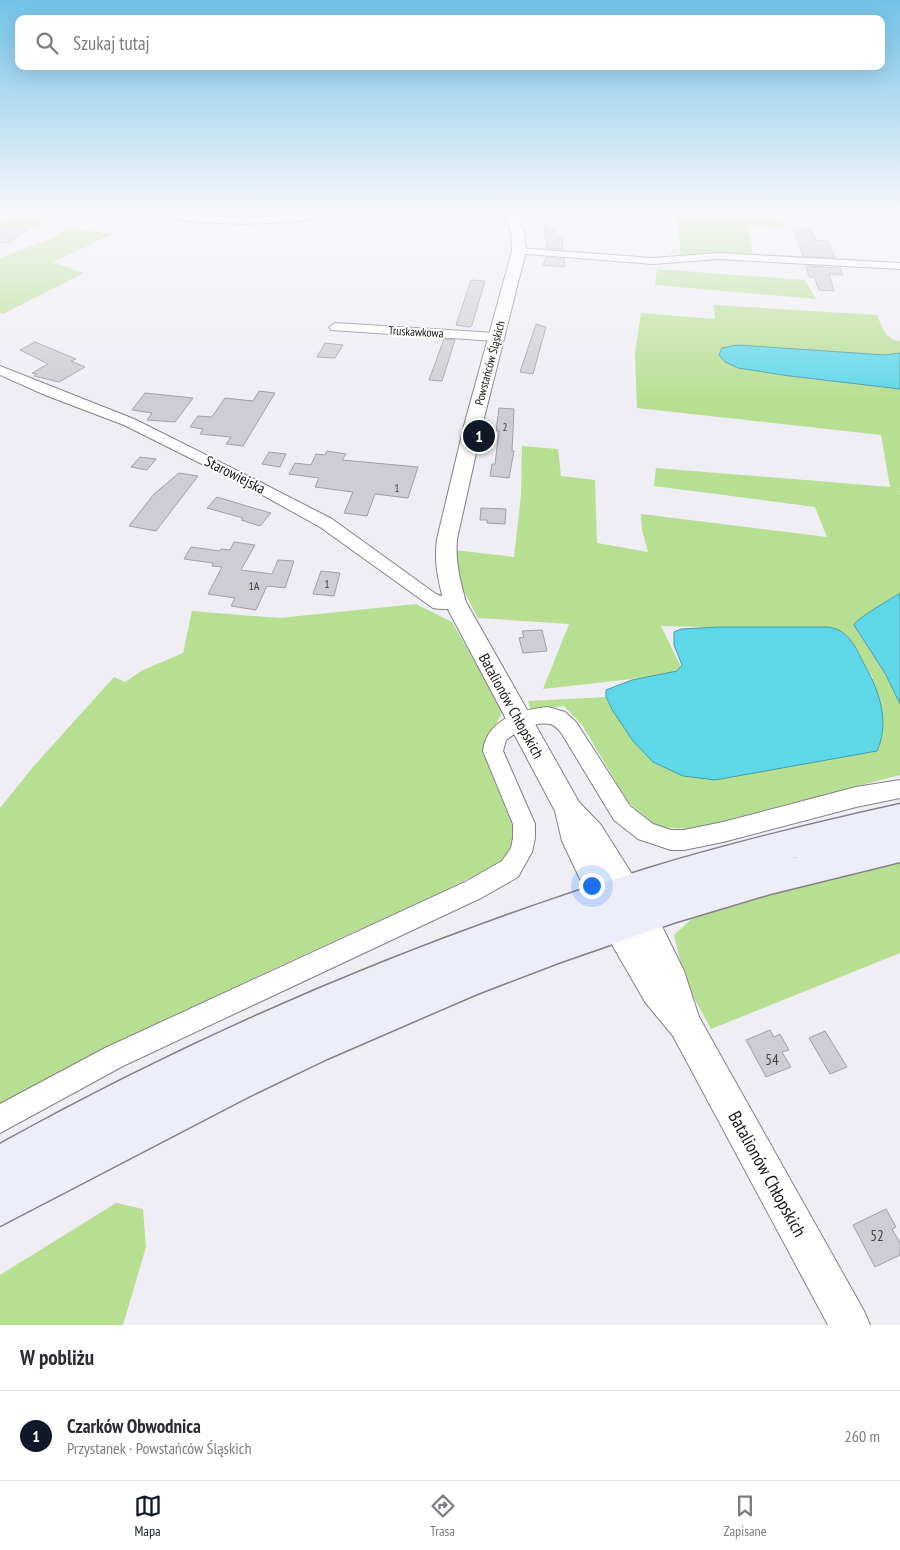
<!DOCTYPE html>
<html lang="pl">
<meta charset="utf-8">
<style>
:root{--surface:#fff;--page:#f7f7f7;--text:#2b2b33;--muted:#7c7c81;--line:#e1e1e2;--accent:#111827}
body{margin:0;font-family:"PT Sans Narrow",sans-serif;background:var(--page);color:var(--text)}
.you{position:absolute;left:591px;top:885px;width:18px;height:18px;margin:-12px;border:4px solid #fff;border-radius:50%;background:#1a73e8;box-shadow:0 0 0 8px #1a73e833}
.badge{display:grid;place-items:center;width:32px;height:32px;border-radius:50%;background:var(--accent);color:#fff;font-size:16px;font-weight:700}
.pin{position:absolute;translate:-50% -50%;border:2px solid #fff;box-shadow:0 1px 5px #0006}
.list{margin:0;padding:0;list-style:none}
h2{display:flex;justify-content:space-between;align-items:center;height:65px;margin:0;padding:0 20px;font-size:21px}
h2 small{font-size:16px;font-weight:400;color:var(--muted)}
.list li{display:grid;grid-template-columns:32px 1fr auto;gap:15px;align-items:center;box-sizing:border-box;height:90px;padding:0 20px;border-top:1px solid var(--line)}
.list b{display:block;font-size:19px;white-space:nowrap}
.list p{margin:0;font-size:16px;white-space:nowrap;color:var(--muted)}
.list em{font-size:16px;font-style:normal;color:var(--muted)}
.icon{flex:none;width:28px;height:28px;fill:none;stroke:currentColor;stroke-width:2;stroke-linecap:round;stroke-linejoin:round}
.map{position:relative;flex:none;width:900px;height:1325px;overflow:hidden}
.search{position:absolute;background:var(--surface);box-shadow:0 5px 20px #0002;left:15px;right:15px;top:15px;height:55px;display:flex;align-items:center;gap:12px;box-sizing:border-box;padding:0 18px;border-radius:10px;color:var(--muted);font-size:19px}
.sheet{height:155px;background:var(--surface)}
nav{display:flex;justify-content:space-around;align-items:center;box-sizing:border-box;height:70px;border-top:1px solid var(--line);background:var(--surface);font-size:14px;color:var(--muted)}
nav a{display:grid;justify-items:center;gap:2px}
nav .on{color:var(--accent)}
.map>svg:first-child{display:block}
.green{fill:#b7df92}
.water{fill:#5ed7e9;stroke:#489ca9}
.building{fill:#cdcdd3;stroke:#a09fa6}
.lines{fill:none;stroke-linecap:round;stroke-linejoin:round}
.minor-casing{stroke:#828187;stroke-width:2}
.tertiary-casing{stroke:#828187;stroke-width:2}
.secondary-casing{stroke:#828187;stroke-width:3}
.minor{fill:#fff;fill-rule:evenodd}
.tertiary{fill:#fff;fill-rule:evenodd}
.secondary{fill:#eeeefa;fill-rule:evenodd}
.labels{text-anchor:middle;stroke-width:4;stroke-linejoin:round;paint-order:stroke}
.far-number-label{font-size:11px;fill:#424244}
.far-street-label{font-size:12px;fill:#131315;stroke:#fff}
.number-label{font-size:12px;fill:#424244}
.street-label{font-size:15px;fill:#131315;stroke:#fff}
.near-number-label{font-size:15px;fill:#424244}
.near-street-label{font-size:18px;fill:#131315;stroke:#fff}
</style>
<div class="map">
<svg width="900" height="1325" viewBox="0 0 900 1325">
<rect width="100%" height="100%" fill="#efeef5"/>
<g class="green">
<polygon points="17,213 59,213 34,229 0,226 0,223"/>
<polygon points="676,213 780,213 785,228 748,226 753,255 681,257"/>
<polygon points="67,228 112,234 53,262 84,273 3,314 0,313 0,258 53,238"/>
<polygon points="657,269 805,280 816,299 655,285"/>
<path d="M714,305L877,315C882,327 886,340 900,341V491H898L900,492V593C891,599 857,618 854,625L885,673L900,704V775L693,829L657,827L628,802L582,725L564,706L531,711L528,701L606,697C618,722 634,742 653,762L873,678L850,639L805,627L747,628L661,626L684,673L543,689L569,624L478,618L455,574L454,550L514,557L521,495L522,446L558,449L561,476L595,480L597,543L648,552L642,530L641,514L827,537L815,507L654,486L656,468L890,487L881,435L637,408L635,354L641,313L715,319Z"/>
<polygon points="416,604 452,622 503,711 486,743 515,826 516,841 510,858 445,890 267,972 0,1106 0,808 33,767 114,677 125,682 143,670 183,653 192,611 279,618"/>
<polygon points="900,858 900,953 711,1029 685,981 674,935 695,916"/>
<polygon points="116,1203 143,1209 146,1247 123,1325 0,1325 0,1275"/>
</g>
<g class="water">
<polygon points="738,345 885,355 900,353 900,389 790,376 738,368 725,362 719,355 722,348"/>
<path d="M900,593V704L885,673L854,625C857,618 891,599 900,593Z"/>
<path d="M718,627H828C833,628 838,629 842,632C852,639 857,650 862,660C878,688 891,720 877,751L715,780L683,776L653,762L633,741L613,711L606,697V690L632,680L677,671L682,665L674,645V632L681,629Z"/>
</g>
<g class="building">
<polygon points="544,222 562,239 563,249 547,248"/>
<polygon points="0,227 28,229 10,243 0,242"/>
<polygon points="794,230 811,230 816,240 828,241 835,258 803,256"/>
<polygon points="546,257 564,259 565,267 543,265"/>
<polygon points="806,266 840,268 843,275 829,274 834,291 819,290 814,277 809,277"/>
<polygon points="471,280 485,281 472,325 470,327 456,325"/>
<polygon points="536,324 546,327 533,374 520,372"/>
<polygon points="444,339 455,340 442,381 429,380"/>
<polygon points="35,342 76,359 71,361 85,367 59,382 34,376 37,374 32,373 48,364 20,350"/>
<polygon points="325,343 343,345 335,358 317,357"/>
<polygon points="259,391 275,393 243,446 226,444 231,437 200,434 203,429 190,427 198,416 211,417 214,414 225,398 253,401"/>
<polygon points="145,393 193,398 175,422 147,420 152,413 132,410"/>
<polygon points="499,408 514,409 512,451 514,451 509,478 490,476 492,464 495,464 499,431 496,431"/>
<polygon points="327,451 346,454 342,460 418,467 408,498 375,494 367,516 344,513 353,492 315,487 319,478 289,474 295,463 311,465 316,454 325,455"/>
<polygon points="269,452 286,454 280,467 262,464"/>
<polygon points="140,457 156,459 147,470 131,467"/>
<polygon points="179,473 198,476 156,531 129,526 154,494"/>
<polygon points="217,497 250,507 271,513 260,526 241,520 243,518 207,508"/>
<polygon points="481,508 506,509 505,524 487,523 487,520 480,520"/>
<polygon points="234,542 255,545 241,570 272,574 278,560 294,561 285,588 267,586 256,610 231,606 235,598 208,594 222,567 212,566 213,563 184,559 191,547 220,551 221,549 230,550"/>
<polygon points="321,571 340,573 334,596 313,594"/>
<polygon points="542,630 547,651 523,653 519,638 524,637 522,631"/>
<polygon points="770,1030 774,1037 780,1034 789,1050 782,1052 791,1067 766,1077 746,1040"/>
<polygon points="825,1031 847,1067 830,1074 809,1038"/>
<polygon points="886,1209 896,1227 892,1229 900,1243 900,1255 875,1267 853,1225"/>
</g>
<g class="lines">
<defs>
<g id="minor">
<path d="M152,213L244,218L335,213L330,216C281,225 232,226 182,220C173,219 159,219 152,213Z"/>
<polygon points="519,248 653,258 719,253 900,263 900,269 719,259 653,264 515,253 514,251 515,249"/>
<polygon points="335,323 496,333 502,337 496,341 331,330 329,327"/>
<path d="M0,366L134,419L258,481L332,519L436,594C444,598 453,595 461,597L464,602L461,607C452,609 442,610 433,608L320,527L248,487L124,425L45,395L0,375Z"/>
<path d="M548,707L565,712L576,722L630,806L653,824L671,830H684L723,822L856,787L900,780V798L856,807L723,842L684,850H671L638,839L614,820L562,734C559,730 555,725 550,724C535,721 517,731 506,740L503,751L535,824V838L532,852L518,877L481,898L123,1066L0,1133V1104L105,1048L465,882L502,861L511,848L513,838V824L483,751C487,719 519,710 548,707Z"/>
</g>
<path id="tertiary" d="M504,213H516L524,232L526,251L483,422L457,539C455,562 460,580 466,602L579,802L601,825L652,906L684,971L699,1017L864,1311L870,1325H828L673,1036L645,1002L607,936L562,841L555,811L444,602C438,580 434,562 437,539L465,422L512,251L511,232Z"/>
<path id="secondary" d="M900,804V832L793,858L900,832V862L770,894L673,923L558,963L477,994L327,1059L248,1097L0,1226V1144C205,1030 423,938 646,869C730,843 815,823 900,804Z"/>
</defs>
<use href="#minor" class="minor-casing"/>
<use href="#tertiary" class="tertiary-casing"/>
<use href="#secondary" class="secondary-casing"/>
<use href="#minor" class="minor"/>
<use href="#tertiary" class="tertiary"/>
<use href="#secondary" class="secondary"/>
</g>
<linearGradient id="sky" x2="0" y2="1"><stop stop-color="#71c2e8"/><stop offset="0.53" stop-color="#f8f7fa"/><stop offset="1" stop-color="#f8f7fa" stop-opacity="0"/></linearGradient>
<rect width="900" height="399" fill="url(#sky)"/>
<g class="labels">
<g class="far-number-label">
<text x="505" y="431">2</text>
</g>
<g class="far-street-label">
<text transform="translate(416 332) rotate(3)" y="4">Truskawkowa</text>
<text transform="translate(490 363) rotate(-75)" y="4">Powstańców Śląskich</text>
</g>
<g class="number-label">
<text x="397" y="492">1</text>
<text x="327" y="588">1</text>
<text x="254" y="590">1A</text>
</g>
<g class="street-label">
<text transform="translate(235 475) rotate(27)" y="5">Starowiejska</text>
<text transform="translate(511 706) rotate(61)" y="5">Batalionów Chłopskich</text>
</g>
<g class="near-number-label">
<text x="772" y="1065">54</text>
<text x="877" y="1241">52</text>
</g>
<g class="near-street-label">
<text transform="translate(767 1174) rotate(61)" y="6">Batalionów Chłopskich</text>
</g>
</g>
</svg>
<div class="you"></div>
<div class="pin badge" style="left:479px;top:436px">1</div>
<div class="search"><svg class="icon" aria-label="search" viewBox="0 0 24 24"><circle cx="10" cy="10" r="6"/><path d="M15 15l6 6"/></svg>Szukaj tutaj</div>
</div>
<section class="sheet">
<h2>W pobliżu<small></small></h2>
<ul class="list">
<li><span class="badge">1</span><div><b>Czarków Obwodnica</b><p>Przystanek · Powstańców Śląskich</p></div><em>260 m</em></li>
</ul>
</section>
<nav>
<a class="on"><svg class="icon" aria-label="map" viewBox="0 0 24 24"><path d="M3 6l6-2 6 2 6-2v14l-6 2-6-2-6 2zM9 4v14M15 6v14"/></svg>Mapa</a>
<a><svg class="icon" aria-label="directions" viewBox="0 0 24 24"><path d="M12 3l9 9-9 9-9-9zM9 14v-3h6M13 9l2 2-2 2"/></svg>Trasa</a>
<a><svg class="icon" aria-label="saved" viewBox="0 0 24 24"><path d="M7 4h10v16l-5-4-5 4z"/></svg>Zapisane</a>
</nav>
